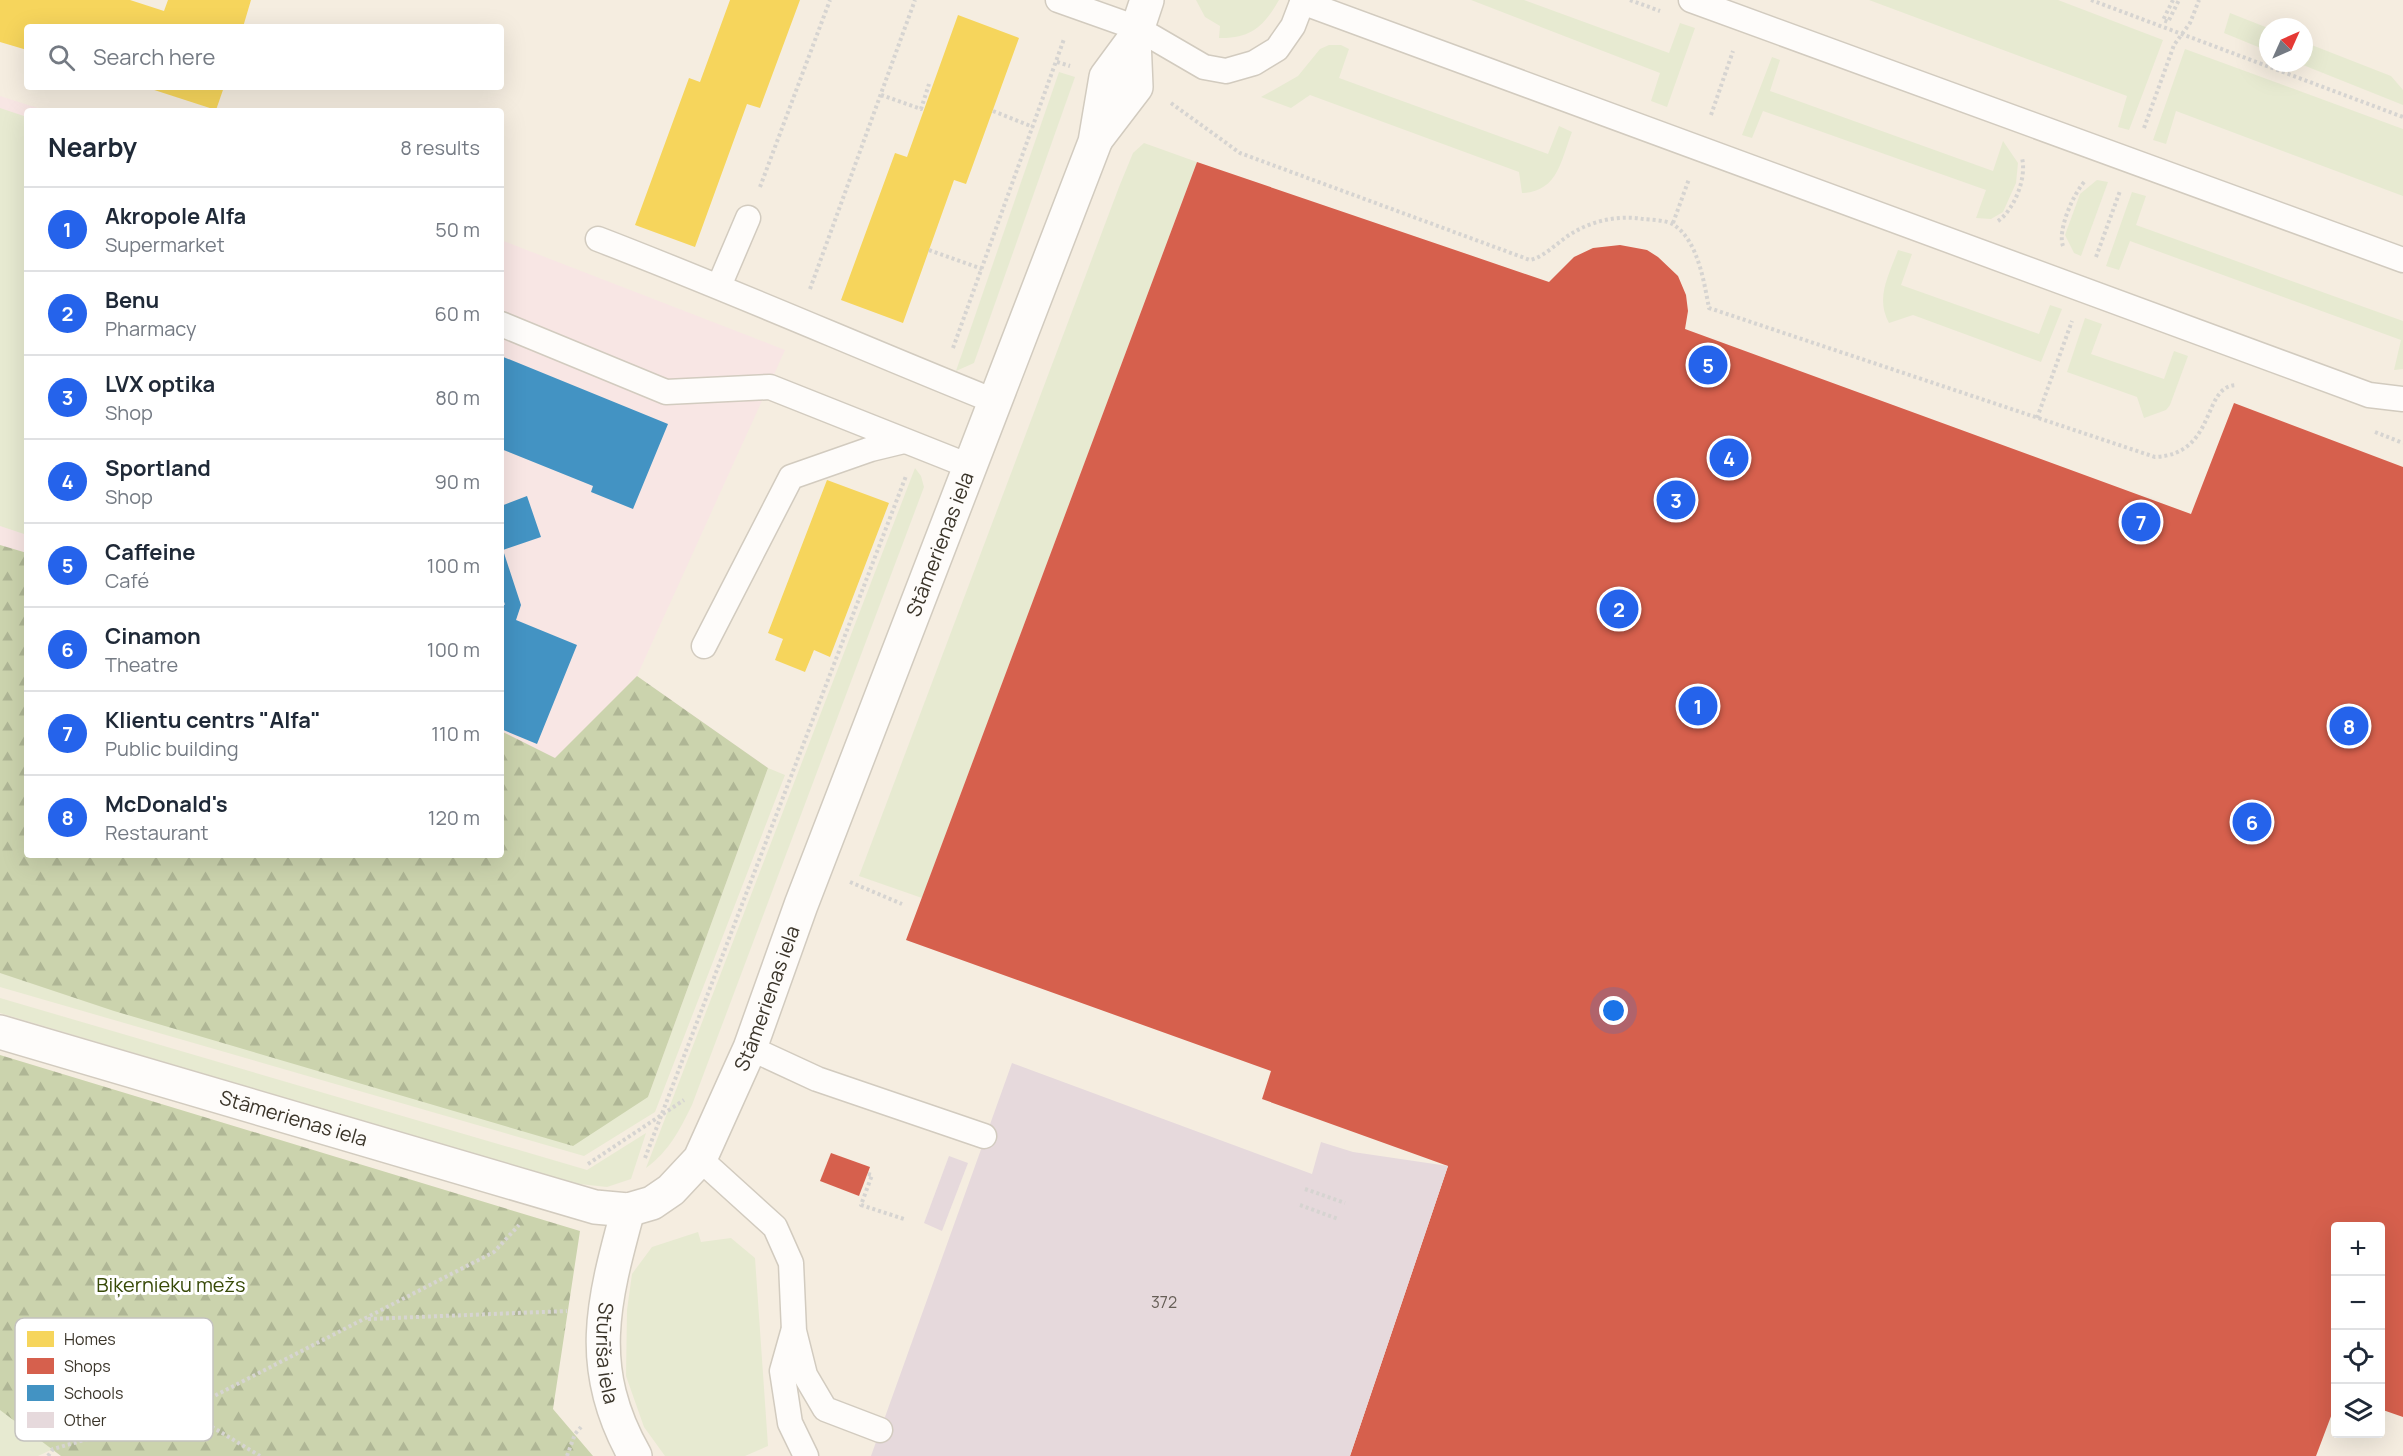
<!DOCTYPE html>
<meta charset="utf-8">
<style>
:root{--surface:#fff;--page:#f6f6f7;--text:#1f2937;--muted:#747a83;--line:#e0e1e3;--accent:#2563eb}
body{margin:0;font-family:Manrope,sans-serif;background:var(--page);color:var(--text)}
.controls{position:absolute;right:18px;bottom:18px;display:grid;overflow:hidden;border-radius:6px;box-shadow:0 6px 24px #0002}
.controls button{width:54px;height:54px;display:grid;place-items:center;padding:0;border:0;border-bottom:2px solid var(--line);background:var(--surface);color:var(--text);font:30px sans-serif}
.compass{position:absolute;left:2259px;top:18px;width:54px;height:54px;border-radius:50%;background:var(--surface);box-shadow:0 6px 24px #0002;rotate:45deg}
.you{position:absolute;left:1614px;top:1011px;width:21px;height:21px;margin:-15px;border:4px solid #fff;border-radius:50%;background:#1a73e8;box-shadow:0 0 0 9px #1a73e833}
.badge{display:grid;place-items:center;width:39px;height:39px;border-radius:50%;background:var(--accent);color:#fff;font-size:20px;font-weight:700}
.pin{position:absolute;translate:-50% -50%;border:3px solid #fff;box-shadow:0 2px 6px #0006}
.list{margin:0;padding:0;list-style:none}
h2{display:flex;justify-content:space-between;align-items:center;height:78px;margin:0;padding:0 24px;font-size:26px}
h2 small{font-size:20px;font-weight:400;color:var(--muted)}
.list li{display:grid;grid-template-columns:39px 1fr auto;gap:18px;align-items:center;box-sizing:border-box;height:84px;padding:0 24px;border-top:2px solid var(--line)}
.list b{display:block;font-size:22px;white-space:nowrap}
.list p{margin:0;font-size:20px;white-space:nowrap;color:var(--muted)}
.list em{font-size:20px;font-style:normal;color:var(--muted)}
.icon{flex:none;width:33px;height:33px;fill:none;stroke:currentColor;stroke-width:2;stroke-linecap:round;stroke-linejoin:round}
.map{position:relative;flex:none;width:2403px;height:1456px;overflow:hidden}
.search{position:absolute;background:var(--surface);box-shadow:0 6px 24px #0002;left:24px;top:24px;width:480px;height:66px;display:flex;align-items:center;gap:15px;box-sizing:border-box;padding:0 21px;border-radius:6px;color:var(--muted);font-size:22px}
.panel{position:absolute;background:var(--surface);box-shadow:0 6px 24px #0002;left:24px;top:108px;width:480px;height:750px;border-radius:6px}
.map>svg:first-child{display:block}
.education{fill:#f8e6e4}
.green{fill:#e7ead1}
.forest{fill:url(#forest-firs)}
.homes{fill:#f6d55c}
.shops{fill:#d6604d}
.schools{fill:#4393c3}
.building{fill:#e6d9dc}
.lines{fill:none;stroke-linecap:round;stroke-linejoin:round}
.service-casing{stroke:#d2cbbf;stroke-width:27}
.minor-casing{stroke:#d2cbbf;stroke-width:36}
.path{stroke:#d6d4d1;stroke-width:4;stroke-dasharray:3 3;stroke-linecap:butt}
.service{stroke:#fefcfa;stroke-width:24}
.minor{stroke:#fefcfa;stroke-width:33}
.labels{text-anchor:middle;stroke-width:6;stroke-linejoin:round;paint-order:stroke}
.number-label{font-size:16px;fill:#665e56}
.street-label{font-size:20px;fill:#3b352a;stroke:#fff}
.park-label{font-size:20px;fill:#374907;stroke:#fff}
.key{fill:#fff;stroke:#c4c2bf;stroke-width:1.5}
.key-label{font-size:16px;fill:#3b352a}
</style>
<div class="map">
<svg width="2403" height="1456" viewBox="0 0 2403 1456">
<defs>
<pattern id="forest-firs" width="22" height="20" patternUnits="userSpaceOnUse" patternTransform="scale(1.5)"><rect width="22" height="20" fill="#cbd3ad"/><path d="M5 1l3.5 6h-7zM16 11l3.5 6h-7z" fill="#afb695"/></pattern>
</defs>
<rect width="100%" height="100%" fill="#f5ede0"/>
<polygon class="education" points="0,96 47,111 27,111 27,855 501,855 501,240 785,350 637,676 768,768 648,1097 0,909"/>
<g class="green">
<path d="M1196,0H1279C1264,26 1251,39 1219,38L1220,26L1205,17Z"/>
<polygon points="1471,0 1524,0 1669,53 1680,23 1695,28 1667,107 1651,101 1660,73"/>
<polygon points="1869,0 2058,0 2163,40 2129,130 2118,127 2127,96"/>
<polygon points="2230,13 2268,28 2268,51 2224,33"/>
<polygon points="2304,42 2391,76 2403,90 2403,105 2298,63 2304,63"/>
<path d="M1329,45H1341L1349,49L1339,78L1548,154L1559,126L1572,132C1561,160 1558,192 1522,193L1519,172L1310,95L1291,108L1261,97L1298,76L1320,49Z"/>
<polygon points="2185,49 2403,129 2403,196 2176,111 2166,144 2153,140"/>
<polygon points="1772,57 1780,60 1770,91 1993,171 2003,141 2018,163 2016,183 2003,212 1991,219 1976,218 1986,190 1763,111 1752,138 1742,135"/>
<polygon points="1059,72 1075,77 974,363 956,371"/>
<polygon points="0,108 27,117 27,535 0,526"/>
<polygon points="1144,143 1197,162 922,898 859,876 1119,187 1133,153"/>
<polygon points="2097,180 2108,182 2081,256 2074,253 2065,235 2080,194"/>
<polygon points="2132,192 2146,196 2136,225 2403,321 2403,369 2394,370 2401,340 2130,241 2119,270 2106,266"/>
<path d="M1898,250L1912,254L1901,285L2039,334L2050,305L2062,309L2041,362L1913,315L1889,323C1875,298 1889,275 1898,250Z"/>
<polygon points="2085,318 2102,324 2091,354 2164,379 2174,351 2188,356 2170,405 2166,410 2144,418 2137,397 2067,372"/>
<path d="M915,468L921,476L924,487L692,1105C679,1131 669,1151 646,1168Z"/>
<polygon points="768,768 785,775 655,1112 584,1156 0,987 0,909 648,1097"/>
<polygon points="0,998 587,1170 646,1133 631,1179 607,1187 570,1183 0,1013"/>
<polygon points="698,1232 701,1242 731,1238 755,1258 768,1446 745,1456 665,1456 644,1427 626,1376 627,1310 632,1274 652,1247"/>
<polygon points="0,1399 53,1449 38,1456 0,1456"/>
</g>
<g class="forest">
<polygon points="0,545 27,553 27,855 501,855 501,731 555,758 637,676 768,768 648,1097 573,1146 114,1011 0,973"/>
<polygon points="0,1055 580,1231 553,1409 593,1456 61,1456 0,1410"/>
</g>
<g class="homes">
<polygon points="0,0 130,0 164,11 168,0 251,0 243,27 27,27 27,50 0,42"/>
<polygon points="730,0 800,0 760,108 747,104 695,247 635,225 689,78 700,82"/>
<polygon points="958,15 1019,38 966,184 954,180 903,323 841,300 895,153 907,157"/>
<polygon points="145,87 224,87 216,110"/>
<polygon points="827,480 889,503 830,657 814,650 805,672 775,660 783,639 768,633"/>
</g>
<g class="shops">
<polygon points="1197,162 1549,282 1574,257 1593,248 1620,245 1647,250 1658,257 1678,276 1686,295 1688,311 1685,329 2191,514 2234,403 2403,467 2403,1417 2380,1409 2380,1226 2336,1226 2336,1403 2316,1456 1350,1456 1448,1166 1262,1099 1271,1071 906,940"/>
<polygon points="831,1153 870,1167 859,1196 820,1181"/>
</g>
<g class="schools">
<polygon points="501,356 668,424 633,509 591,492 593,486 501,449"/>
<polygon points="527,496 541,537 503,550 521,605 516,620 577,645 537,744 501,729 501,603 505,605 501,592 501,506"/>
</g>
<g class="building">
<polygon points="1012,1063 1312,1174 1321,1142 1353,1152 1448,1166 1350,1456 871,1456"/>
<polygon points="949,1156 968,1163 942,1231 924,1223"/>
</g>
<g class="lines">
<defs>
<g id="service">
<polyline points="1058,0 1137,28 1204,67 1226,71 1254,63 1277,49 1293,26 1303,0"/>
<polyline points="1691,0 2403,260"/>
<polyline points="1302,2 2369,395 2403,399"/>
<path d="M598,239C731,290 862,348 994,401"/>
<polyline points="719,286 748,218"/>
<polyline points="501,324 666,392 770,387 969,466"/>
<polyline points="704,646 791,477 871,449 904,441"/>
<polyline points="750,1048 817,1079 984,1136"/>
<polyline points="700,1159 775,1227 791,1263 794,1331 805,1375 825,1409 880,1430"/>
<polyline points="793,1332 782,1371 790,1423 806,1456"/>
</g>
<g id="minor">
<polyline points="1097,138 1136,87 1134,39 1147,0"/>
<path id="s1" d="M0,1032L595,1207L628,1210L652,1203L671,1190L700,1159L750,1048L801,905L1095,142L1106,77L1134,39"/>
<path id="s2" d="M628,1210C603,1302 585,1368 635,1456"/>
</g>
</defs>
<use href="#service" class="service-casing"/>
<use href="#minor" class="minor-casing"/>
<g class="path">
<polyline points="1630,0 1660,11"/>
<polyline points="2091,0 2403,117"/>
<polyline points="2173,0 2163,20 2168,22 2179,0"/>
<polyline points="1057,62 1070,66"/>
<polyline points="881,95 921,109 929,84"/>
<path d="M1171,103L1240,153L1530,260C1547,256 1560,239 1576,231C1595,220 1621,215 1643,219C1652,220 1667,220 1674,225C1698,241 1704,282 1709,308L2155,457C2218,454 2201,385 2237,385"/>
<polyline points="993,111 1033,127"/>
<polyline points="1711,115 1733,51"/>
<polyline points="2144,128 2174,45 2190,23 2199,0"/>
<polyline points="760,187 830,0"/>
<path d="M1998,221C2014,210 2027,178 2022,158"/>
<polyline points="1673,223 1689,179"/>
<path d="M2063,246C2057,230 2074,192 2086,180"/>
<polyline points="929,250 982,269"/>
<polyline points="2096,257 2120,191"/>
<polyline points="810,289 915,0"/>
<polyline points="953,348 1064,39"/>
<polyline points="2037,418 2072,321"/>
<polyline points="2375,432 2403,443"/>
<polyline points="850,882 902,904"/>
<polyline points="645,1158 906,476"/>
<polyline points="588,1164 684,1100"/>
<polyline points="868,1174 872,1175 861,1205 904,1219"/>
<polyline points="1305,1189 1345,1203"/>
<polyline points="1300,1205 1338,1219"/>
<polyline points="368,1319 567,1311"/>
<polyline points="186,1411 260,1456"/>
<polyline points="48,1456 53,1449 185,1411 494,1252 519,1225"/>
<polyline points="567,1456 575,1434 581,1427"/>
</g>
<use href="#service" class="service"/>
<use href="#minor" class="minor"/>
</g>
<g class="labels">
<g class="number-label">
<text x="1164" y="1308">372</text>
</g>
<g class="street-label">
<text dy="7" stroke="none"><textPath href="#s1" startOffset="1404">Stāmerienas iela</textPath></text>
<text dy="7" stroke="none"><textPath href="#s1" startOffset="918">Stāmerienas iela</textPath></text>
<text dy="7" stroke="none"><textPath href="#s1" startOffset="306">Stāmerienas iela</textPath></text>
<text dy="7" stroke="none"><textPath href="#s2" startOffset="146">Stūrīša iela</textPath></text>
</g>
<g class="park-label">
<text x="171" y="1292">Biķernieku mežs</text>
</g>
</g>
<rect x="15" y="1318" width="198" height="123" rx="9" class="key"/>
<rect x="27" y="1331" width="27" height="16" fill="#f6d55c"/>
<rect x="27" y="1358" width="27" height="16" fill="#d6604d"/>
<rect x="27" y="1385" width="27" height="16" fill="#4393c3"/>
<rect x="27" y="1412" width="27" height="16" fill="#e6d9dc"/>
<g class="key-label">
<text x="64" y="1345">Homes</text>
<text x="64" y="1372">Shops</text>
<text x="64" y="1399">Schools</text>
<text x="64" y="1426">Other</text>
</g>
</svg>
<div class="controls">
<button>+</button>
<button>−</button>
<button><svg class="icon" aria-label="locate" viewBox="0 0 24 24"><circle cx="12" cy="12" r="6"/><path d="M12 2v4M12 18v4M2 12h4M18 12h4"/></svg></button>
<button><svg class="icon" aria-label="layers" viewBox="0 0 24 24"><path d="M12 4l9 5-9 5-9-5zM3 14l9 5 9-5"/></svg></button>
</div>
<svg class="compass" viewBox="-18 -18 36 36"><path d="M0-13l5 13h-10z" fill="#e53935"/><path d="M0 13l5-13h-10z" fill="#747a83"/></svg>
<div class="you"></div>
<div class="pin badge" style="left:1698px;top:706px">1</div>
<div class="pin badge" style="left:1619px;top:609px">2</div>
<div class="pin badge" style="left:1676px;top:500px">3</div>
<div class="pin badge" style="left:1729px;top:458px">4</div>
<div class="pin badge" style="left:1708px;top:365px">5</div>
<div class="pin badge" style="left:2252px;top:822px">6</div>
<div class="pin badge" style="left:2141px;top:522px">7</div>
<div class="pin badge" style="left:2349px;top:726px">8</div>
<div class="search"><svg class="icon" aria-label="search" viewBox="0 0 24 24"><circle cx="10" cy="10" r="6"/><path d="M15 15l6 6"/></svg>Search here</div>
<section class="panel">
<h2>Nearby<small>8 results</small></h2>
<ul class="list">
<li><span class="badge">1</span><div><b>Akropole Alfa</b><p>Supermarket</p></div><em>50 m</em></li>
<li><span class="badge">2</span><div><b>Benu</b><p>Pharmacy</p></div><em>60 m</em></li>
<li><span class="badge">3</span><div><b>LVX optika</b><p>Shop</p></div><em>80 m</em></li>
<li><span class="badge">4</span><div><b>Sportland</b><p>Shop</p></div><em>90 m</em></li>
<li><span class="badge">5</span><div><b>Caffeine</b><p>Café</p></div><em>100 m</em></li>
<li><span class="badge">6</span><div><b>Cinamon</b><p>Theatre</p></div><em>100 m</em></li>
<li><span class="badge">7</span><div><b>Klientu centrs &quot;Alfa&quot;</b><p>Public building</p></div><em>110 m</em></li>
<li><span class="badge">8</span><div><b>McDonald's</b><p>Restaurant</p></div><em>120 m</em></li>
</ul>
</section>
</div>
